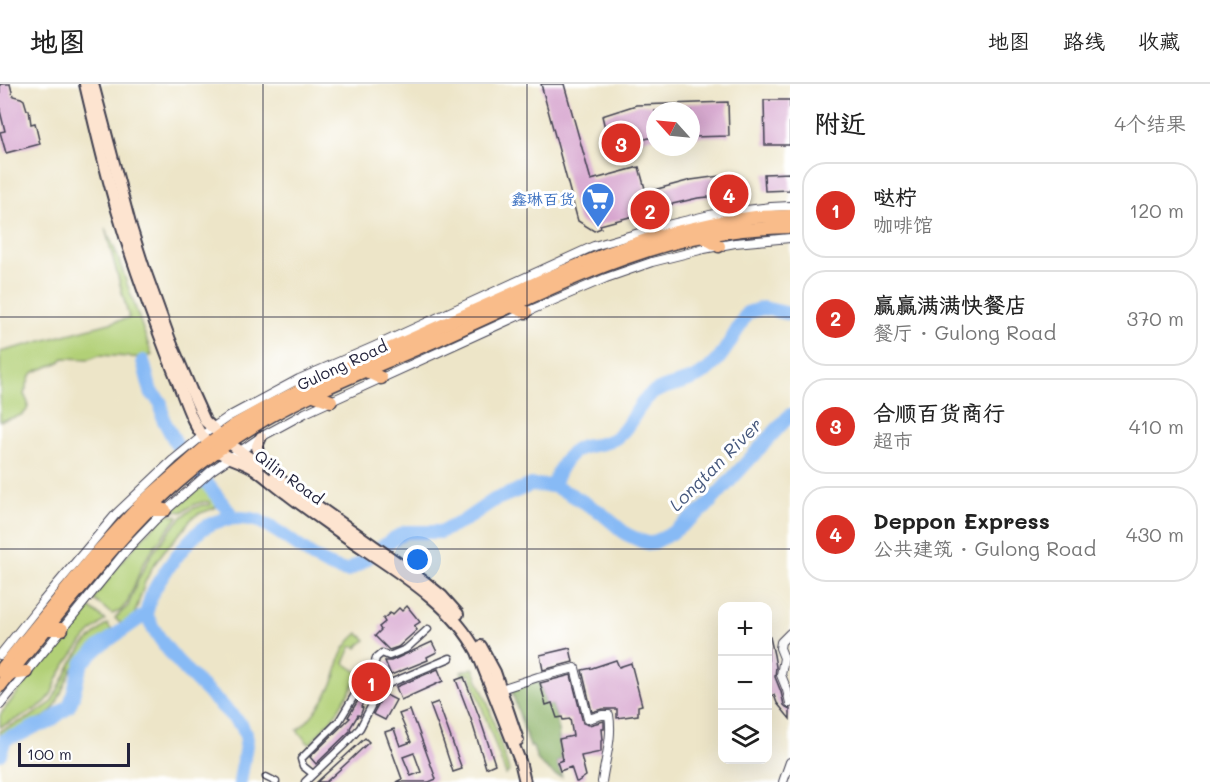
<!DOCTYPE html>
<html lang="zh">
<meta charset="utf-8">
<style>
:root{--surface:#fff;--page:#f2f2f2;--text:#222;--muted:#767676;--line:#e0e0e0;--accent:#d93025}
body{margin:0;font-family:Mali,"LXGW WenKai TC",sans-serif;background:var(--page);color:var(--text)}
.controls{position:absolute;right:18px;bottom:18px;display:grid;overflow:hidden;border-radius:12px;box-shadow:0 6px 24px #0002}
.controls button{width:54px;height:54px;display:grid;place-items:center;padding:0;border:0;border-bottom:2px solid var(--line);background:var(--surface);color:var(--text);font:30px sans-serif}
.compass{position:absolute;left:646px;top:18px;width:54px;height:54px;border-radius:50%;background:var(--surface);box-shadow:0 6px 24px #0002;rotate:297deg}
.scale{position:absolute;left:18px;bottom:15px;width:112px;box-sizing:border-box;padding-left:6px;border:3px solid #22223b;border-top:0;font-size:16px;line-height:21px;white-space:nowrap;color:#22223b;-webkit-text-stroke:4px #fff;paint-order:stroke}
.you{position:absolute;left:418px;top:476px;width:21px;height:21px;margin:-15px;border:4px solid #fff;border-radius:50%;background:#1a73e8;box-shadow:0 0 0 9px #1a73e833}
.badge{display:grid;place-items:center;width:39px;height:39px;border-radius:50%;background:var(--accent);color:#fff;font-size:20px;font-weight:700}
.pin{position:absolute;translate:-50% -50%;border:3px solid #fff;box-shadow:0 2px 6px #0006}
.list{margin:0;padding:0;list-style:none}
h2{display:flex;justify-content:space-between;align-items:center;height:78px;margin:0;padding:0 24px;font-size:26px}
h2 small{font-size:20px;font-weight:400;color:var(--muted)}
.list li{display:grid;grid-template-columns:39px 1fr auto;gap:18px;align-items:center;box-sizing:border-box;height:96px;margin:0 12px 12px;padding:0 12px;border:2px solid var(--line);border-radius:24px}
.list b{display:block;font-size:22px;white-space:nowrap}
.list p{margin:0;font-size:20px;white-space:nowrap;color:var(--muted)}
.list em{font-size:20px;font-style:normal;color:var(--muted)}
.icon{flex:none;width:33px;height:33px;fill:none;stroke:currentColor;stroke-width:2;stroke-linecap:round;stroke-linejoin:round}
.map{position:relative;flex:none;width:790px;height:698px;overflow:hidden}
header{display:flex;align-items:center;gap:36px;box-sizing:border-box;height:84px;padding:0 30px;background:var(--surface);border-bottom:2px solid var(--line)}
header strong{font-size:28px}
nav{display:flex;gap:33px;margin-inline-start:auto;font-size:21px}
main{display:flex}
aside{flex:1;background:var(--surface)}
.map>svg:first-child{display:block}
.green{fill:#b2d077;stroke:#6a7959;stroke-width:1.5}
.forest{fill:#8db268;stroke:#586a52;stroke-width:1.5}
.lines{fill:none;stroke-linecap:round;stroke-linejoin:round}
.river{stroke:#87baf5;stroke-width:14}
.building{fill:#d7a6cf;fill-rule:evenodd}
.pedestrian-casing{stroke:#403f50;stroke-width:9}
.minor-casing{stroke:#403f50;stroke-width:10}
.secondary-casing{stroke:#403f50;stroke-width:14}
.primary-casing{stroke:#403f50;stroke-width:15}
.pedestrian{stroke:#fff;stroke-width:6}
.minor{stroke:#fff;stroke-width:8}
.secondary{stroke:#fde4d0;stroke-width:10}
.primary{stroke:#f9bc8a;stroke-width:12}
.grid{fill:none;stroke:#22223b;stroke-width:1.5;stroke-opacity:0.55}
.labels{text-anchor:middle;stroke-width:6;stroke-linejoin:round;paint-order:stroke}
.shop-label{font-size:16px;fill:#366cbe;stroke:#fff;text-anchor:end}
.street-label{font-size:16px;fill:#22223b;stroke:#fff}
.water-label{font-size:18px;font-style:italic;fill:#45577c;stroke:#fff}
</style>
<header>
<strong>地图</strong>
<nav><a>地图</a><a>路线</a><a>收藏</a></nav>
</header>
<main>
<div class="map">
<svg width="790" height="698" viewBox="0 0 790 698">
<rect width="100%" height="100%" fill="#fff"/>
<filter id="ink" filterUnits="userSpaceOnUse"><feTurbulence type="fractalNoise" baseFrequency=".0167" numOctaves="2"/><feDisplacementMap in="SourceGraphic" scale="12" xChannelSelector="R" yChannelSelector="G"/><feConvolveMatrix kernelMatrix="1 2 1 2 8 2 1 2 1" color-interpolation-filters="sRGB"/></filter>
<filter id="wash" filterUnits="userSpaceOnUse"><feTurbulence type="fractalNoise" baseFrequency=".008" numOctaves="4" result="noise"/><feDisplacementMap in="SourceGraphic" scale="24" xChannelSelector="R" yChannelSelector="G"/><feGaussianBlur stdDeviation="1.35" result="paint"/><feColorMatrix in="noise" values="0 0 0 0 0 0 0 0 0 0 0 0 0 0 0 0 0 1.4 0 .05"/><feComposite in="paint" operator="in"/></filter>
<g filter="url(#wash)">
<rect width="100%" height="100%" fill="#ede5c8"/>
<g class="green">
<path d="M105,144L116,168L152,271L145,274L99,271L89,275L64,274L58,279L34,288L30,292L24,310C25,313 27,316 28,319C30,334 8,334 0,337V268L129,234Z"/>
<path d="M202,403L204,404L217,420L215,424L198,430L189,437L185,444L164,467L153,482L145,498L133,535L125,541H122L115,534L128,522L138,496L151,471L173,443L182,433L192,425L202,421H210L209,418C200,416 190,423 182,428L172,426Z"/>
<path d="M169,429L173,432L176,431L178,433L153,464L143,480L127,519L120,527L112,530L94,516L98,508C118,481 143,450 169,429Z"/>
<path d="M87,524H90L105,536C86,551 72,570 60,590C55,598 54,608 48,615C41,625 12,637 0,643V631L65,548Z"/>
<polygon points="107,540 113,548 110,552 99,557 86,568 71,587 54,624 45,633 29,639 15,647 7,649 0,654 0,647 30,633 51,619 72,578 83,562 103,543"/>
<path d="M358,549L366,556L360,560L357,564L354,562L351,563L344,579L359,589V592L336,630L310,660L307,658L297,646C311,637 329,609 335,593C337,589 337,584 338,580C341,567 348,557 358,549Z"/>
<polygon points="473,584 488,620 509,687 506,691 470,590 463,592 461,588"/>
</g>
<polygon class="forest" points="538,595 546,621 552,621 557,635 561,676 557,678 562,693 555,691 542,681 537,675 533,663 530,662 527,654 511,605"/>
<g class="lines">
<g class="river">
<polyline points="143,277 151,308 161,319 163,335 177,361 234,434"/>
<path d="M553,402C558,386 569,364 588,362C597,361 605,360 614,355C631,345 637,319 653,309C663,302 680,300 692,295C720,284 732,253 747,229L763,224L790,230"/>
<polyline points="0,670 5,656 10,653 19,651 36,642 46,640 63,627 69,622 72,615 79,588 83,578 100,562 146,530"/>
<path d="M240,698L247,655L242,642C209,607 166,575 146,530C148,523 150,515 153,508C163,489 185,459 201,446C217,434 240,431 259,437C264,439 270,443 275,446C298,460 319,482 347,487L359,480L393,455L406,448H440L462,438L494,416L531,401L553,402L570,410L600,428L626,450L641,457L651,460L672,449L705,424L790,331"/>
</g>
</g>
<g id="blocks">
<g class="building">
<polygon points="0,0 10,0 13,12 21,14 24,16 27,26 29,26 31,40 35,39 40,60 6,69 0,48 5,47 0,27"/>
<polygon points="541,0 564,0 591,96 639,83 646,108 691,96 727,91 730,111 698,114 651,125 652,127 600,141 601,144 594,147 578,137"/>
<polygon points="764,16 790,16 790,61 765,61"/>
<polygon points="728,18 729,52 691,53 691,27 655,27 655,53 649,54 610,64 602,32 636,21"/>
<polygon points="790,89 790,106 765,107 764,90"/>
<polygon points="407,522 420,538 414,542 417,546 398,563 389,566 375,552 381,546 379,543 385,538 383,535 390,529 392,531 399,524 402,527"/>
<polygon points="768,553 770,553 774,571 776,583 775,593 781,608 784,621 786,623 790,625 790,635 777,619 774,611 768,612"/>
<polygon points="432,558 437,568 427,573 428,576 391,591 385,577 391,577"/>
<polygon points="570,564 573,578 543,586 540,571"/>
<polygon points="616,576 619,583 631,579 642,621 638,622 638,631 617,634 617,625 602,625 592,628 582,586 592,584"/>
<polygon points="438,585 443,597 401,616 396,603"/>
<polygon points="571,591 583,639 589,641 604,637 604,645 602,645 603,656 601,657 601,668 581,672 586,692 577,698 576,698 571,683 560,687 557,678 563,676 559,655 573,652 570,635 563,636 562,633 557,634 552,619 546,621 540,599"/>
<polygon points="464,593 479,632 495,680 486,684 471,635 456,596"/>
<polygon points="371,595 375,597 363,619 361,623 363,624 360,632 358,631 350,644 351,646 316,680 310,673 350,634 348,633"/>
<polygon points="384,610 396,616 385,636 373,630"/>
<polygon points="438,618 462,685 453,688 439,645 430,621"/>
<path d="M410,626L415,640H416L436,695L429,698H396L402,695L385,648L394,645L400,662L411,658L399,630ZM414,669L421,688L411,692L403,673Z"/>
<polygon points="365,654 369,658 349,677 326,698 317,698"/>
</g>
</g>
</g>
<g filter="url(#ink)">
<use href="#blocks" fill-opacity="0" stroke="#403f50" stroke-width="1.5"/>
<g class="lines">
<defs>
<g id="pedestrian">
<polyline points="375,578 376,574 382,569 389,572 406,565 428,545"/>
<polyline points="313,690 303,682 301,675 339,637 371,584"/>
<polyline points="266,693 276,698"/>
<polyline points="305,698 346,659 360,644 381,603 450,574"/>
</g>
<g id="minor">
<polyline points="790,549 781,558 780,564 784,574 781,591 787,606 790,619"/>
<polyline points="0,571 43,517 116,430 173,376 212,344 228,333 299,295 373,263 594,162 663,142 714,130 771,123 790,122"/>
<path d="M501,605L538,593L575,584L588,635L602,631H609C613,654 605,675 602,698"/>
<polyline points="0,621 130,462 155,436 212,386 261,353 305,329 531,226 606,194 652,178 704,165 735,159 790,154"/>
<polyline points="783,698 790,678"/>
</g>
<g id="secondary">
<path d="M85,0C96,46 106,91 120,136C135,187 154,237 173,286C183,309 191,341 208,359C220,374 240,375 255,385C266,393 276,402 287,410C305,424 324,437 342,450C390,484 449,515 477,568L520,677L525,698"/>
<polyline points="93,0 130,140 143,181 170,256 191,306 205,337 229,359 260,381"/>
<polyline points="259,381 257,362 261,353"/>
<polyline points="275,392 425,498 442,512 458,530"/>
<polyline points="481,562 495,588 518,656"/>
</g>
<g id="primary">
<polyline points="702,152 719,162"/>
<polyline points="511,222 526,228"/>
<polyline points="366,287 381,294"/>
<polyline points="314,311 331,317"/>
<polyline points="148,426 165,426"/>
<polyline points="46,545 62,545"/>
<polyline points="0,587 92,474 142,419 208,361 233,342 263,325 316,298 547,194 606,170 658,152 720,138 756,133 790,132"/>
<polyline points="9,590 26,588"/>
<path d="M0,602C24,571 50,540 75,510C107,471 139,432 177,399C204,375 235,353 265,335C321,303 383,280 441,254C516,221 590,182 669,160C708,149 749,144 790,143"/>
</g>
</defs>
<use href="#pedestrian" class="pedestrian-casing"/>
<use href="#minor" class="minor-casing"/>
<use href="#secondary" class="secondary-casing"/>
<use href="#primary" class="primary-casing"/>
<use href="#pedestrian" class="pedestrian"/>
<use href="#minor" class="minor"/>
<use href="#secondary" class="secondary"/>
<use href="#primary" class="primary"/>
</g>
</g>
<path class="grid" d="M263,0V698M527,0V698M0,233H790M0,465H790"/>
<defs>
<symbol id="supermarket-pin" viewBox="-11 -11 22 30"><path d="M0 17L-7.5 6A9.5 9.5 0 1 1 7.5 6Z" fill="#3f7fe0" stroke="#fff"/><path d="M-6-5.5h2.5l.6 2H6L4.5 2H-2.5L-4.4-4H-6ZM-1.5 3.2a1.3 1.3 0 1 0 .1 0ZM3 3.2a1.3 1.3 0 1 0 .1 0Z" fill="#fff"/></symbol>
</defs>
<g fill-rule="evenodd">
<use href="#supermarket-pin" x="579" y="96" width="38" height="52"/>
</g>
<g class="labels">
<g class="shop-label">
<text x="575" y="121">鑫琳百货</text>
</g>
<g class="street-label">
<text transform="translate(342 281) rotate(-25)" y="6">Gulong Road</text>
<text transform="translate(289 393) rotate(36)" y="6">Qilin Road</text>
</g>
<g class="water-label">
<text transform="translate(716 381) rotate(-45)" y="6">Longtan River</text>
</g>
</g>
</svg>
<div class="controls">
<button>+</button>
<button>−</button>
<button><svg class="icon" aria-label="layers" viewBox="0 0 24 24"><path d="M12 4l9 5-9 5-9-5zM3 14l9 5 9-5"/></svg></button>
</div>
<svg class="compass" viewBox="-18 -18 36 36"><path d="M0-13l5 13h-10z" fill="#e53935"/><path d="M0 13l5-13h-10z" fill="#767676"/></svg>
<div class="scale">100 m</div>
<div class="you"></div>
<div class="pin badge" style="left:371px;top:598px">1</div>
<div class="pin badge" style="left:650px;top:126px">2</div>
<div class="pin badge" style="left:621px;top:59px">3</div>
<div class="pin badge" style="left:729px;top:110px">4</div>
</div>
<aside>
<h2>附近<small>4个结果</small></h2>
<ul class="list">
<li><span class="badge">1</span><div><b>哒柠</b><p>咖啡馆</p></div><em>120 m</em></li>
<li><span class="badge">2</span><div><b>赢赢满满快餐店</b><p>餐厅 · Gulong Road</p></div><em>370 m</em></li>
<li><span class="badge">3</span><div><b>合顺百货商行</b><p>超市</p></div><em>410 m</em></li>
<li><span class="badge">4</span><div><b>Deppon Express</b><p>公共建筑 · Gulong Road</p></div><em>430 m</em></li>
</ul>
</aside>
</main>
